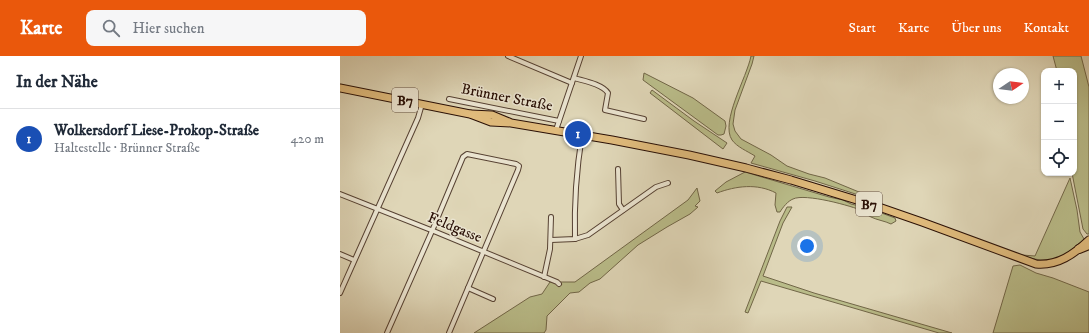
<!DOCTYPE html>
<html lang="de">
<meta charset="utf-8">
<style>
:root{--surface:#fff;--page:#f6f6f7;--text:#1f2937;--muted:#747a83;--line:#e0e1e3;--accent:#ea580c}
body{margin:0;font-family:"IM FELL DW Pica",serif;background:var(--page);color:var(--text)}
.controls{position:absolute;right:12px;top:12px;display:grid;overflow:hidden;border-radius:8px;box-shadow:0 1px 3px #0004}
.controls button{width:36px;height:36px;display:grid;place-items:center;padding:0;border:0;border-bottom:1px solid var(--line);background:var(--surface);color:var(--text);font:20px sans-serif}
.compass{position:absolute;left:653px;top:12px;width:36px;height:36px;border-radius:50%;background:var(--surface);box-shadow:0 1px 3px #0004;rotate:77deg}
.you{position:absolute;left:467px;top:190px;width:14px;height:14px;margin:-10px;border:3px solid #fff;border-radius:50%;background:#1a73e8;box-shadow:0 0 0 6px #1a73e833}
.badge{display:grid;place-items:center;width:26px;height:26px;border-radius:50%;background:var(--accent);color:#fff;font-size:13px;font-weight:700}
.pin{position:absolute;translate:-50% -50%;border:2px solid #fff;box-shadow:0 1px 4px #0006}
.list{margin:0;padding:0;list-style:none}
h2{display:flex;justify-content:space-between;align-items:center;height:52px;margin:0;padding:0 16px;font-size:17px}
h2 small{font-size:13px;font-weight:400;color:var(--muted)}
.list li{display:grid;grid-template-columns:26px 1fr auto;gap:12px;align-items:center;box-sizing:border-box;height:60px;padding:0 16px;border-top:1px solid var(--line)}
.list b{display:block;font-size:15px;white-space:nowrap}
.list p{margin:0;font-size:13px;white-space:nowrap;color:var(--muted)}
.list em{font-size:13px;font-style:normal;color:var(--muted)}
.icon{flex:none;width:22px;height:22px;fill:none;stroke:currentColor;stroke-width:2;stroke-linecap:round;stroke-linejoin:round}
.map{position:relative;flex:none;width:749px;height:277px;overflow:hidden}
header{display:flex;align-items:center;gap:24px;box-sizing:border-box;height:56px;padding:0 20px;background:var(--accent);color:#fff}
header strong{font-size:19px}
nav{display:flex;gap:22px;margin-inline-start:auto;font-size:14px}
.search{width:280px;height:36px;background:var(--page);display:flex;align-items:center;gap:10px;box-sizing:border-box;padding:0 14px;border-radius:8px;color:var(--muted);font-size:15px}
main{display:flex}
aside{flex:1;background:var(--surface)}
.map>svg:first-child{display:block}
.green{fill:#b9bc89;stroke:#716647}
.lines{fill:none;stroke-linecap:round;stroke-linejoin:round}
.street-casing{stroke:#564132;stroke-width:6}
.primary-casing{stroke:#290f05;stroke-width:9}
.highway-casing{stroke:#290f05;stroke-width:10}
.street{stroke:#eae4d0;stroke-width:4}
.primary{stroke:#e0bb7c;stroke-width:7}
.highway{stroke:#e0bb7c;stroke-width:8}
.labels{text-anchor:middle;stroke-width:3;stroke-linejoin:round;paint-order:stroke}
.shield{fill:#eae4d0;stroke:#634f42;stroke-width:1}
.shield-label{font-size:14px;font-weight:bold;fill:#290f05}
.street-label{font-size:15px;fill:#290f05;stroke:#eae4d0}
</style>
<header>
<strong>Karte</strong>
<div class="search"><svg class="icon" aria-label="search" viewBox="0 0 24 24"><circle cx="10" cy="10" r="6"/><path d="M15 15l6 6"/></svg>Hier suchen</div>
<nav><a>Start</a><a>Karte</a><a>Über uns</a><a>Kontakt</a></nav>
</header>
<main>
<aside>
<h2>In der Nähe<small></small></h2>
<ul class="list">
<li><span class="badge" style="background:#1a4fb4">1</span><div><b>Wolkersdorf Liese-Prokop-Straße</b><p>Haltestelle · Brünner Straße</p></div><em>420 m</em></li>
</ul>
</aside>
<div class="map">
<svg width="749" height="277" viewBox="0 0 749 277">
<rect width="100%" height="100%" fill="#dfd6b7"/>
<filter id="stains"><feTurbulence type="fractalNoise" baseFrequency=".005" numOctaves="4"/><feColorMatrix values="0 0 0 0 .2 0 0 0 0 .09 0 0 0 0 .02 0 0 0 .5 -.17"/></filter>
<radialGradient id="worn" r=".72"><stop offset=".6" stop-color="#630" stop-opacity="0"/><stop offset="1" stop-color="#630" stop-opacity=".3"/></radialGradient>
<g class="green">
<path d="M411,0H414L412,8L395,54L393,68L395,75L401,83L431,99L447,110L469,118L485,122L519,136L532,140L531,143L475,125L411,107L415,100C407,95 397,91 392,84C380,66 407,21 411,0Z"/>
<polygon points="713,0 741,0 749,31 749,178 747,178 743,173 732,117 734,117 734,15 717,15"/>
<polygon points="304,17 353,42 385,65 386,70 384,78 381,79 378,79 303,24"/>
<polygon points="312,34 354,65 387,87 383,93 310,37"/>
<path d="M405,116L489,141L503,144L511,148L528,152L555,162L556,165L551,168C545,165 537,164 531,161C528,160 526,157 523,155C512,150 465,137 453,143C448,145 443,151 440,156H437L435,149L436,137C417,127 396,130 377,137L375,135L386,126Z"/>
<path d="M730,122L737,154L740,176L744,183C725,202 708,210 682,199L695,200Z"/>
<polygon points="357,132 360,145 355,150 358,151 350,158 327,171 298,189 260,223 250,227 239,236 230,237 207,260 206,274 204,277 134,277 190,241 202,238 210,226 235,226 348,144"/>
<polygon points="447,151 452,151 443,167 423,220 474,237 612,277 599,277 421,225 408,257 405,256 440,165"/>
<polygon points="680,209 696,217 713,222 749,236 749,277 653,277 673,210"/>
</g>
<g class="lines">
<defs>
<g id="street">
<polyline points="168,0 232,27"/>
<path d="M234,22C244,25 262,28 268,37L265,54L304,63"/>
<polyline points="109,43 219,65"/>
<polyline points="216,74 241,0"/>
<polyline points="278,113 279,148 283,154"/>
<polyline points="0,138 96,176 217,226 219,228"/>
<path d="M235,183C234,146 236,116 242,79"/>
<polyline points="211,184 235,183 248,179 316,131 328,127"/>
<polyline points="0,198 14,204"/>
<polyline points="204,221 210,193 211,161"/>
<polyline points="128,232 153,243"/>
<polyline points="0,237 78,62 82,48"/>
<polyline points="47,277 92,175 123,101 127,98 176,108 179,110 178,114 109,277"/>
</g>
<g id="primary">
<path d="M0,32L130,58L151,66L171,67L272,84L349,99L406,112L451,124L533,149L582,166L696,208C718,210 734,198 749,184"/>
<polyline points="131,58 152,59 169,66"/>
</g>
<polyline id="highway" points="739,193 749,189"/>
</defs>
<use href="#street" class="street-casing"/>
<use href="#primary" class="primary-casing"/>
<use href="#highway" class="highway-casing"/>
<use href="#street" class="street"/>
<use href="#primary" class="primary"/>
<use href="#highway" class="highway"/>
</g>
<g class="labels">
<g class="shield">
<rect x="52" y="32" width="26" height="24" rx="3"/>
<rect x="516" y="136" width="26" height="24" rx="3"/>
</g>
<g class="shield-label">
<text x="65" y="49">B7</text>
<text x="529" y="153">B7</text>
</g>
<g class="street-label">
<text transform="translate(167 41) rotate(11)" y="5">Brünner Straße</text>
<text transform="translate(115 171) rotate(22)" y="5">Feldgasse</text>
</g>
</g>
<rect width="100%" height="100%" filter="url(#stains)"/>
<rect width="100%" height="100%" fill="url(#worn)"/>
</svg>
<div class="controls">
<button>+</button>
<button>−</button>
<button><svg class="icon" aria-label="locate" viewBox="0 0 24 24"><circle cx="12" cy="12" r="6"/><path d="M12 2v4M12 18v4M2 12h4M18 12h4"/></svg></button>
</div>
<svg class="compass" viewBox="-18 -18 36 36"><path d="M0-13l5 13h-10z" fill="#e53935"/><path d="M0 13l5-13h-10z" fill="#747a83"/></svg>
<div class="you"></div>
<div class="pin badge" style="left:238px;top:78px;background:#1a4fb4">1</div>
</div>
</main>
